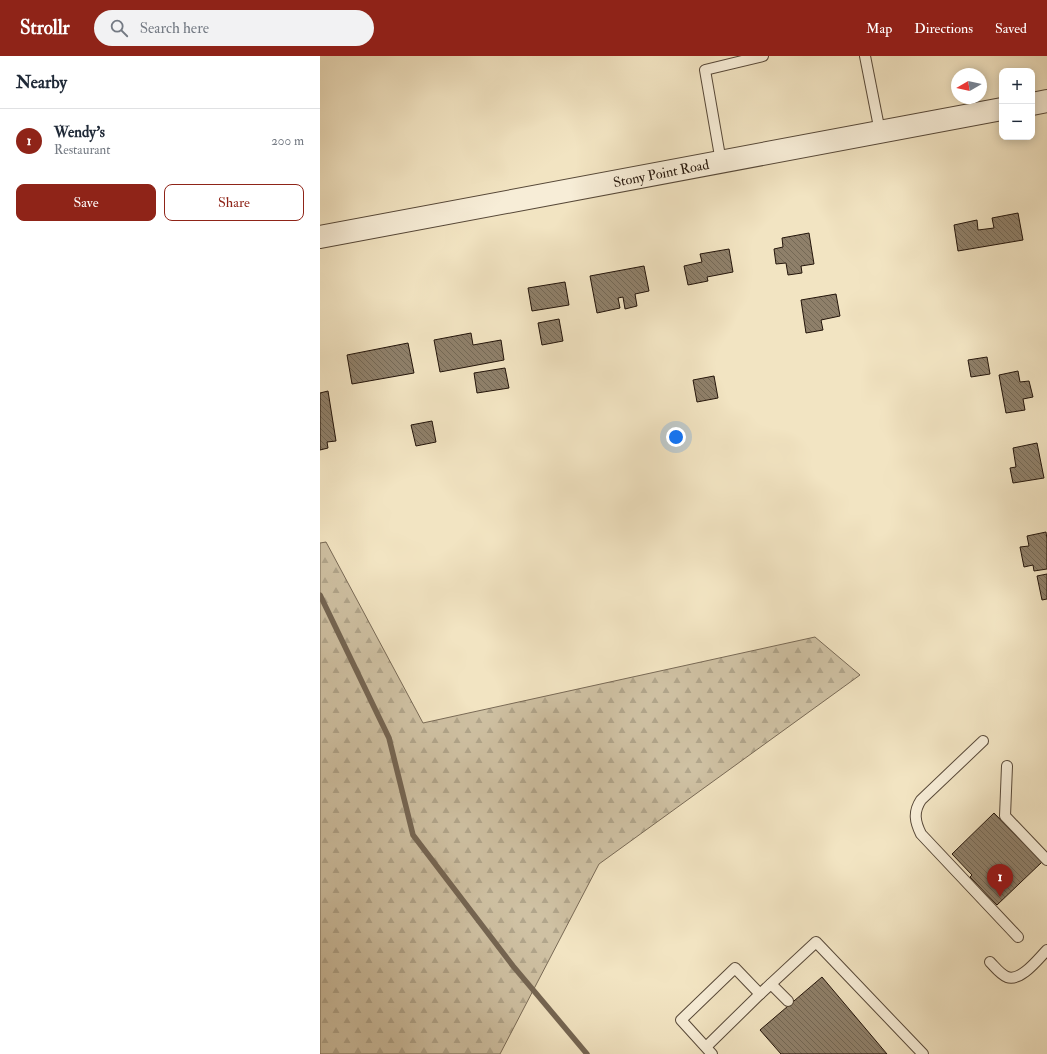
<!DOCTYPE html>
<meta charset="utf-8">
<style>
:root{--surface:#fff;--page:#f2f2f3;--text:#1f2937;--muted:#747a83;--line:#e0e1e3;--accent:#8f2418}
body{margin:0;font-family:"IM FELL Double Pica",serif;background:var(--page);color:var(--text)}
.controls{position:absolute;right:12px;top:12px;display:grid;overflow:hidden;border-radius:8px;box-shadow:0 2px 10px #0003}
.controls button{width:36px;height:36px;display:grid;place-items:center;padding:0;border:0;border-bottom:1px solid var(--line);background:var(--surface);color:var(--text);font:20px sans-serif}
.compass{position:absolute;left:631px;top:12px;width:36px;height:36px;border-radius:50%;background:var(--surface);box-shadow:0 2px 10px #0003;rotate:261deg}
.you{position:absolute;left:356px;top:381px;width:14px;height:14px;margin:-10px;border:3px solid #fff;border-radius:50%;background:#1a73e8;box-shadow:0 0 0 6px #1a73e833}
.badge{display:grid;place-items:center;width:26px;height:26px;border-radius:50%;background:var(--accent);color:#fff;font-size:13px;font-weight:700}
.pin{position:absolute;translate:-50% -33px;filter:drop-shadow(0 1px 2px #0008)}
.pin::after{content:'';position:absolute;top:21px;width:14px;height:12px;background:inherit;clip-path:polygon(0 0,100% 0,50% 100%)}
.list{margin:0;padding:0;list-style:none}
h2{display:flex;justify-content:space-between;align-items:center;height:52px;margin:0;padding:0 16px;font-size:17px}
h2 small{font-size:13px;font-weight:400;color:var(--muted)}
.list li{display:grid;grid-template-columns:26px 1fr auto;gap:12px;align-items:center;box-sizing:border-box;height:64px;padding:0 16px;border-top:1px solid var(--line)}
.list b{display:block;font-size:15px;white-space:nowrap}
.list p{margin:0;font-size:13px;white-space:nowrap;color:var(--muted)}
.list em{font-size:13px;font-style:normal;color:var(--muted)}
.actions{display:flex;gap:8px;padding:12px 16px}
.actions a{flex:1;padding:9px 0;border:1px solid var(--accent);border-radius:8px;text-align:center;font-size:14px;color:var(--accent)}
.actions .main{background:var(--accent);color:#fff}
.icon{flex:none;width:22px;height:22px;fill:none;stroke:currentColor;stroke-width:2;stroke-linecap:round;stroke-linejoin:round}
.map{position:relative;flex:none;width:727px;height:998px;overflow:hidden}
header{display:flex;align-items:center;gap:24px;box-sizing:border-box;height:56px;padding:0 20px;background:var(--accent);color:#fff}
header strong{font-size:19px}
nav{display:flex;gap:22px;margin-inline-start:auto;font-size:14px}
.search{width:280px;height:36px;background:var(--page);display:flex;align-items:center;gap:10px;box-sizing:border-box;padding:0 14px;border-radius:22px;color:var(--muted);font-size:15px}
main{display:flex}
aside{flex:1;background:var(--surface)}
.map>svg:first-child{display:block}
.forest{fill:url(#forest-firs);stroke:#796a56}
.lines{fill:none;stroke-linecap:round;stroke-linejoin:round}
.stream{stroke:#756653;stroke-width:5.5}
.building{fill:url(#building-back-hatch);stroke:#23140a}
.service-casing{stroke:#574838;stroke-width:12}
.tertiary-casing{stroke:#574838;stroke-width:24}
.service{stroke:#f7edd7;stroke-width:10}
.tertiary{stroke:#f7edd7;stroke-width:22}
.labels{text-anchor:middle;stroke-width:3;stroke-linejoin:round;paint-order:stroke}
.street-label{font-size:14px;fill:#23140a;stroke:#f7edd7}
</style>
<header>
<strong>Strollr</strong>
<div class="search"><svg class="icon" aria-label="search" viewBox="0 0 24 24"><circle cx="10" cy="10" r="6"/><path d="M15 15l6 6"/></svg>Search here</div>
<nav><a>Map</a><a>Directions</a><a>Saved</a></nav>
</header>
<main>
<aside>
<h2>Nearby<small></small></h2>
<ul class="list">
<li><span class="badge">1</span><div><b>Wendy's</b><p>Restaurant</p></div><em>200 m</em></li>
</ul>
<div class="actions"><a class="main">Save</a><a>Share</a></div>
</aside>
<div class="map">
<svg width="727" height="998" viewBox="0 0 727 998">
<defs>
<pattern id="forest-firs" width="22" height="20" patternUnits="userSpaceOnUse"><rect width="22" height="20" fill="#cfc1a3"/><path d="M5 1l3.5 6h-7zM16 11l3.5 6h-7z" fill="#b1a58b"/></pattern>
<pattern id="building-back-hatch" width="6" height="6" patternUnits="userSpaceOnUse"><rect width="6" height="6" fill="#8f806a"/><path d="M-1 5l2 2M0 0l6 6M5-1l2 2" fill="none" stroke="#746855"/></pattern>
</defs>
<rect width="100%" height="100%" fill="#f2e4c2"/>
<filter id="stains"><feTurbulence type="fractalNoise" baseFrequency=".005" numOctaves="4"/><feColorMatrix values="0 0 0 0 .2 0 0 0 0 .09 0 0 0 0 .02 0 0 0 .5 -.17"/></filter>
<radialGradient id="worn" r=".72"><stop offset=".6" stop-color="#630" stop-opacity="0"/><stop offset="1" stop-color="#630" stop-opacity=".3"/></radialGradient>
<polygon class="forest" points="6,486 103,667 495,581 540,619 279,808 180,998 0,998 0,487"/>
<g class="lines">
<polyline class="stream" points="0,539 69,682 93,779 193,910 267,998"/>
</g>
<g class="building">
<polygon points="698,157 703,184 638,195 634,169 657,164 658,174 674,172 672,162"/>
<polygon points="489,177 494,208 481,210 482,217 468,219 466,207 456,208 454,193 463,191 462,182"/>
<polygon points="409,193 413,216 387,221 388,225 368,229 364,210 382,206 380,198"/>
<polygon points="324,210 329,235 315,238 317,250 305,253 303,241 298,242 300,252 277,257 270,220"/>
<polygon points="245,226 249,249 212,255 208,232"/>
<polygon points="516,238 520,260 501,264 503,274 486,277 481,244"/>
<polygon points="239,263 243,285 222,289 218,267"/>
<polygon points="151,277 153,289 181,284 184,304 120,316 114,284"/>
<polygon points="88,287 94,317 32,328 27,299"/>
<polygon points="667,301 670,318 651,321 648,304"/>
<polygon points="185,312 189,332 157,337 154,317"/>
<polygon points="698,315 700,326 709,325 713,341 703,343 705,354 686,357 679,319"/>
<polygon points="394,320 398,342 377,346 373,324"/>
<polygon points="8,335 16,385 7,386 8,392 0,394 0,337"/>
<polygon points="112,365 116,386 96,390 91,369"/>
<polygon points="717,387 724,422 693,427 690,412 696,411 693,392"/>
<polygon points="726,476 727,483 727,513 714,515 713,509 704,511 700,491 709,490 707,480"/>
<polygon points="727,518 727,543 722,544 717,520"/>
<polygon points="674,757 722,806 677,849 650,821 652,819 632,798"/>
<polygon points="502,921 567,998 461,998 440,974"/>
</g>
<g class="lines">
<defs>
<g id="service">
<polyline points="545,0 560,76"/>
<polyline points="401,106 385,14 443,0"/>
<path d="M663,685L601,744C593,756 595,766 601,778L698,881"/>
<polyline points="687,710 685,760 727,804"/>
<path d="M670,906C675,911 680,918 687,921C701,926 718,903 727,894"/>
<polyline points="451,928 468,945"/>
<polyline points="440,938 496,886 603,998"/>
<polyline points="386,991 440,938 415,912 361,964 392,998"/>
</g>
<g id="tertiary">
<polyline points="712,48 727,45"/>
<polyline points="0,181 682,53"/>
</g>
</defs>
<use href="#service" class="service-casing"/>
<use href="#tertiary" class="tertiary-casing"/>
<use href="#service" class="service"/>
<use href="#tertiary" class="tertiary"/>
</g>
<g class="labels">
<g class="street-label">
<text transform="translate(341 117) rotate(-11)" y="5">Stony Point Road</text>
</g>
</g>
<rect width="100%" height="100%" filter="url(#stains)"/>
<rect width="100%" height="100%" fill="url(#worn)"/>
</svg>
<div class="controls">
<button>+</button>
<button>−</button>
</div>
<svg class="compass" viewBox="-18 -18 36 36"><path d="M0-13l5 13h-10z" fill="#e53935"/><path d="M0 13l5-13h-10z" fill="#747a83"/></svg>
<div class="you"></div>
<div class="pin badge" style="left:680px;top:841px">1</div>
</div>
</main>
